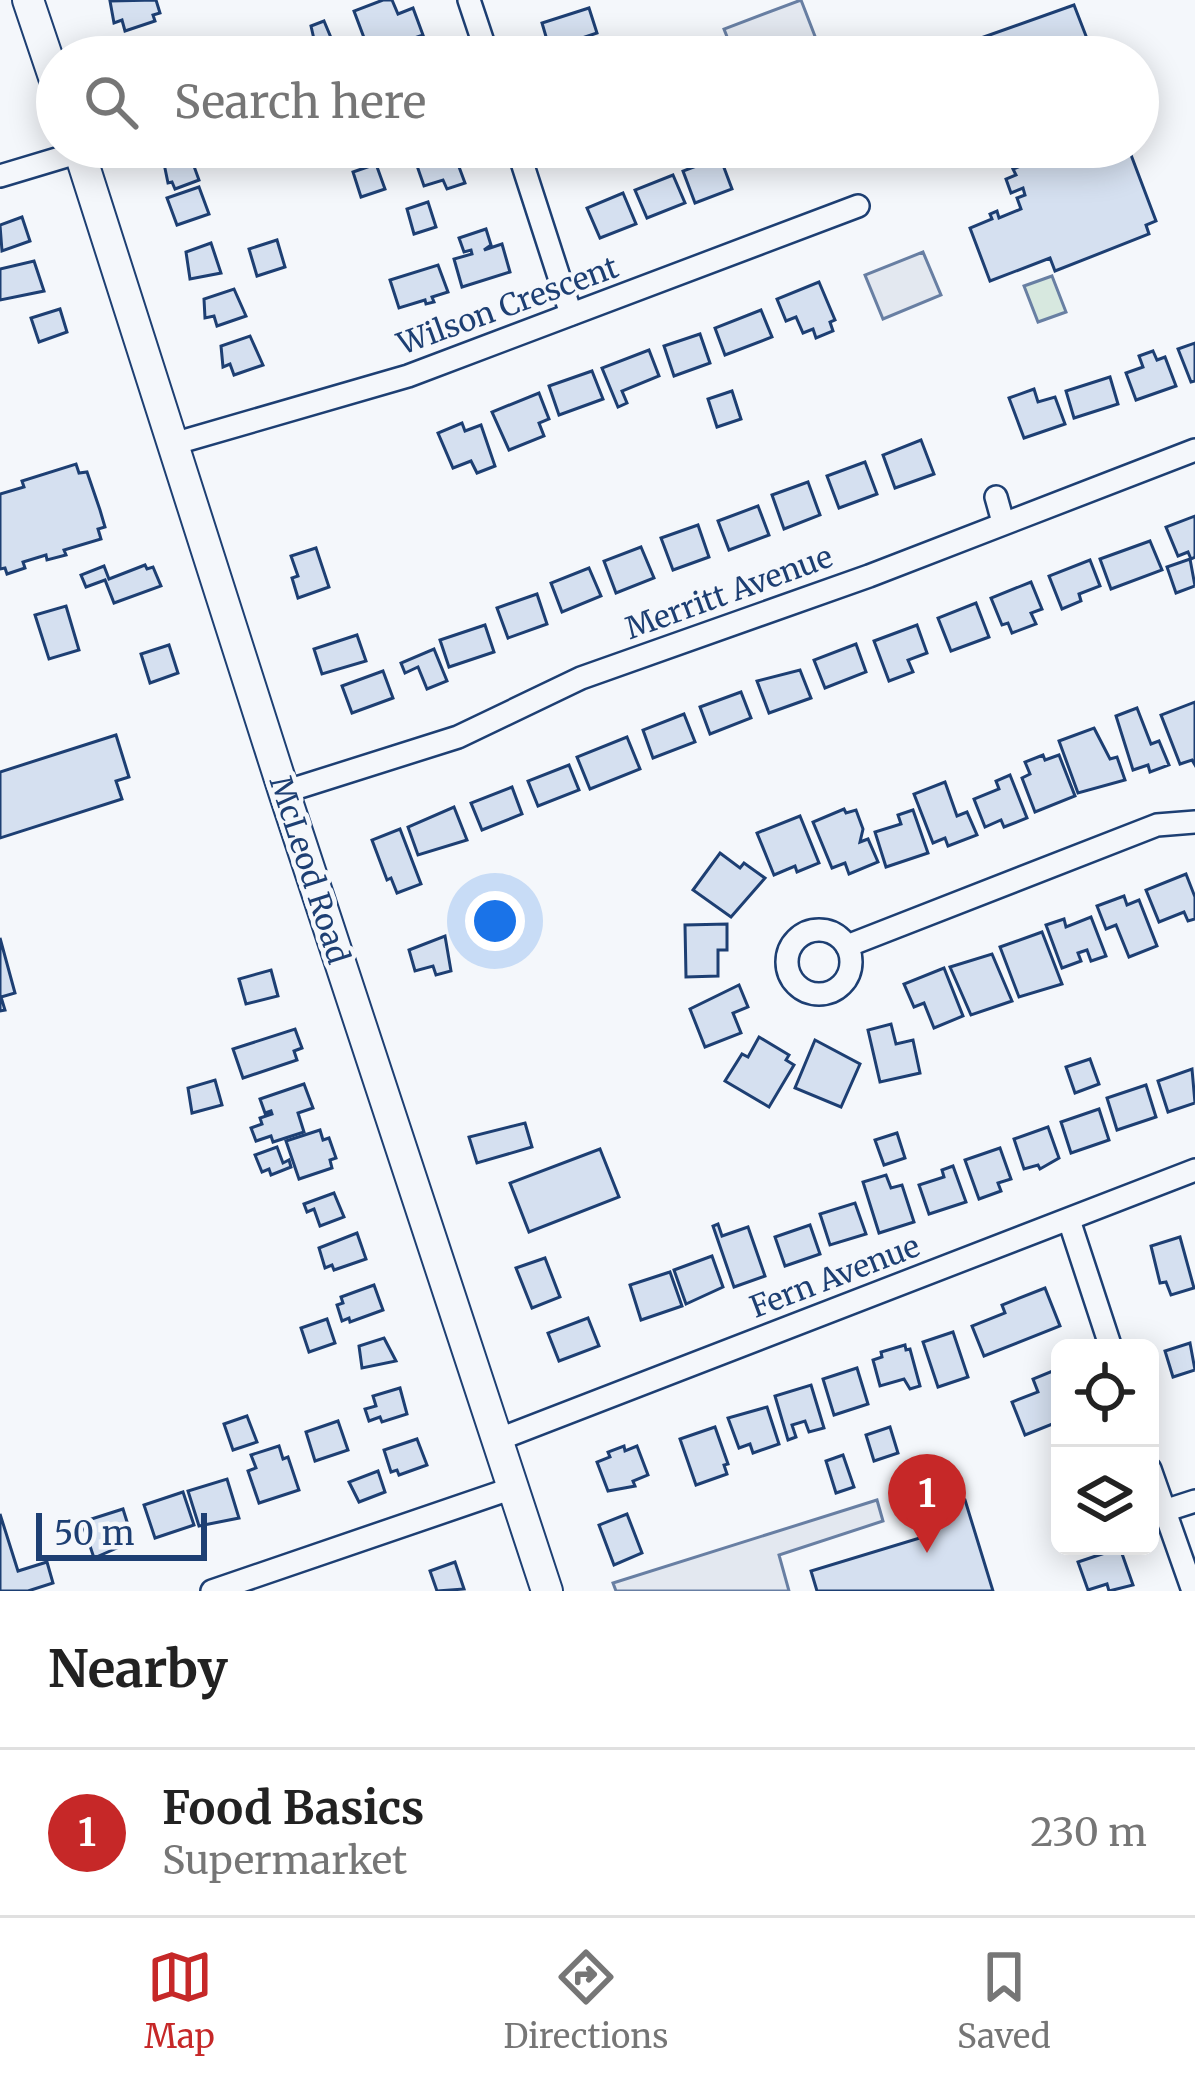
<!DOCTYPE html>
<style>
:root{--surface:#fff;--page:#f2f2f2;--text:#222;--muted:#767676;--line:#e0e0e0;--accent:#c62828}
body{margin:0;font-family:Merriweather,serif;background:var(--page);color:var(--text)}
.controls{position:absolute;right:36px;bottom:36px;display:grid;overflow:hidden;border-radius:18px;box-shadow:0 6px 30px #0003}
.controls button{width:108px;height:108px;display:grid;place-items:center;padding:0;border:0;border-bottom:3px solid var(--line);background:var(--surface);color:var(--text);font:60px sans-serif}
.scale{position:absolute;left:36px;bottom:30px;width:171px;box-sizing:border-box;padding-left:12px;border:6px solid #1d3f73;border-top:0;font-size:33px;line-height:42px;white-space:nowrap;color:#1d3f73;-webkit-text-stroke:9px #f4f7fb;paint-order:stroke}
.you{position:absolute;left:495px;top:921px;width:42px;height:42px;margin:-30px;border:9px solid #fff;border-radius:50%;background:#1a73e8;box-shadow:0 0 0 18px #1a73e833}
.badge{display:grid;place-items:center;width:78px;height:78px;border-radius:50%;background:var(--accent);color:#fff;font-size:39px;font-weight:700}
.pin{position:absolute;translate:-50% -99px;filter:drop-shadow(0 3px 6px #0008)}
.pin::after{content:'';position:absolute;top:63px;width:42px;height:36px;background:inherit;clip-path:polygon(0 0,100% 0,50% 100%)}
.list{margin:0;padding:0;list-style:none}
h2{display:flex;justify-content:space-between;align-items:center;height:156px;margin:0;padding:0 48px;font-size:51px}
h2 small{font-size:39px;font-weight:400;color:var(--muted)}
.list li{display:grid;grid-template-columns:78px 1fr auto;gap:36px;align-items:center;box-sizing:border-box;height:168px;padding:0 48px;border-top:3px solid var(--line)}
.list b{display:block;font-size:45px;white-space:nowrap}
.list p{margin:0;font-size:39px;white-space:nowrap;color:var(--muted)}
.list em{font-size:39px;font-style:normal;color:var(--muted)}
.icon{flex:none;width:66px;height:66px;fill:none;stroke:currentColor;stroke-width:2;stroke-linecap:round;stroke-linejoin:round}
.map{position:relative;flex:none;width:1195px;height:1591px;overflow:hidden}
.search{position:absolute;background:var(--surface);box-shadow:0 6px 30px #0003;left:36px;right:36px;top:36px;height:132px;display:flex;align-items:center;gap:30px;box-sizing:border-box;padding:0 42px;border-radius:66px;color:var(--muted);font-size:45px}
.sheet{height:324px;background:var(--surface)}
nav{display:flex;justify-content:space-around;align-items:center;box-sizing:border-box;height:168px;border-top:3px solid var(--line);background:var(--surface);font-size:33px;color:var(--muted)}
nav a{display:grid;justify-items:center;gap:6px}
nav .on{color:var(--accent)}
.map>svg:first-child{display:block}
.green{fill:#d7e8df;stroke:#687fa3;stroke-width:3}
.parking{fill:#e3e8f0;stroke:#687fa3;stroke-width:3}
.building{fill:#d5e0f0;stroke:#1d3f73;stroke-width:3}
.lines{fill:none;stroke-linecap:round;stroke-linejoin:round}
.minor-casing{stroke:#1d3f73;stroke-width:26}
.secondary-casing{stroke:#1d3f73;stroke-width:34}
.minor{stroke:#f4f7fb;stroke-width:21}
.secondary{stroke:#f4f7fb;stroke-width:30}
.labels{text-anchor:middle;stroke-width:9;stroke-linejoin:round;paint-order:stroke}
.street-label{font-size:30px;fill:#1d3f73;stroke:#f4f7fb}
</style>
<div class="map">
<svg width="1195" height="1591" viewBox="0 0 1195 1591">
<rect width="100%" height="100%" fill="#f4f7fb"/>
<polygon class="green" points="1052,276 1066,312 1038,322 1024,286"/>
<g class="parking">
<polygon points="801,0 823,57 735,57 724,29"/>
<polygon points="923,252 941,295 883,319 865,275"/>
<polygon points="877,1500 883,1521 779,1555 789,1591 616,1591 613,1583"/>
</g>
<g class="building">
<polygon points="156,0 160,13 153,15 155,21 125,31 122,20 114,23 110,1"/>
<polygon points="383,0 392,0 398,14 413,8 423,35 378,51 373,40 366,43 354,11"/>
<polygon points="1074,5 1093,54 1084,57 985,57 988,56 981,38"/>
<polygon points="589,8 597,33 579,39 584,57 552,57 542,23"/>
<polygon points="324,21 337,52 318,57 311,26"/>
<polygon points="158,38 163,57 172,54 173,57 128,57 125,49"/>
<polygon points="419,42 423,57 400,57 397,49"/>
<polygon points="307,46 311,57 273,57"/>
<polygon points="167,147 187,147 199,180 175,189 172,182 168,183 161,149"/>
<polygon points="580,147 613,147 615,151 586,162"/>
<polygon points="1043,147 1128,147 1156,221 1146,225 1149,234 1055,271 1050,258 990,281 970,228 992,219 990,214 997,211 999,218 1021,209 1017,198 1025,195 1023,188 1011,193 1006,179 1016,175 1013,169 1046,156"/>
<polygon points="452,148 465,183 447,189 443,180 424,186 415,160"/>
<polygon points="720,157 732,189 695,203 683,171"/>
<polygon points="376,164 385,189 361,197 353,172"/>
<polygon points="673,175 685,203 647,218 635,190"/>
<polygon points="199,187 209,214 177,225 167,198"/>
<polygon points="623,193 636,224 600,238 587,208"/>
<polygon points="428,202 436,227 414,234 407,209"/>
<polygon points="22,217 30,241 2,251 0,225"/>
<polygon points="486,229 491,245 484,250 502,244 510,272 462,287 454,259 472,254 471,250 464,252 459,238"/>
<polygon points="277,240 285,267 257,276 249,249"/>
<polygon points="211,243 221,273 190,279 186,252"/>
<polygon points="34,261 44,291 0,300 0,269"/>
<polygon points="438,265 448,292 432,297 434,302 426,304 425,300 399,308 390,280"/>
<polygon points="819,282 835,320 830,322 833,331 816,338 813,329 803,333 796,317 786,321 777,299"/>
<polygon points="234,289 246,316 217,326 214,316 205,318 204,299"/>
<polygon points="60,309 67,332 39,342 31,318"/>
<polygon points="761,310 772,337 725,355 715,328"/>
<polygon points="700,334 710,363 674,376 664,346"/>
<polygon points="250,336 263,365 234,375 230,364 223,367 221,346"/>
<polygon points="1195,343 1195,381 1191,382 1178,349"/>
<polygon points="649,350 659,376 622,391 627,403 618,407 602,368"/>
<polygon points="1153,351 1157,360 1165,357 1176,386 1136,400 1126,373 1143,367 1139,356"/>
<polygon points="592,371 603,399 559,415 549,386"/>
<polygon points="1110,377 1118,404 1074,418 1066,391"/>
<polygon points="1034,389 1038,402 1055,397 1065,424 1024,438 1009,398"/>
<polygon points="732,391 741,419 717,427 708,399"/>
<polygon points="539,393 549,419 539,423 544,436 509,450 492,412"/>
<polygon points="462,423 465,431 481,425 495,466 477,473 471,461 453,468 438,433"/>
<polygon points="921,440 934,474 895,488 883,455"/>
<polygon points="865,462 877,494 839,508 827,476"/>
<polygon points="76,464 79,473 87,472 100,510 105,527 98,529 101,539 64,550 66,555 47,560 46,555 23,562 25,568 7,574 5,568 0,569 0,494 24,487 22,481"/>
<polygon points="808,482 820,515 784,529 772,495"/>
<polygon points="758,506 769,535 729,550 718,521"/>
<polygon points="1195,516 1195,557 1191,559 1188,552 1178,556 1166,527"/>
<polygon points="698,525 709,557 673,570 661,538"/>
<polygon points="1150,541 1162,570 1111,589 1100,559"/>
<polygon points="641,547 654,578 616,593 604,561"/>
<polygon points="316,548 329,587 298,598 292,578 298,576 291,556"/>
<polygon points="1190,559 1195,586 1176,593 1167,567"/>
<polygon points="1090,560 1100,586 1079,594 1081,601 1062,609 1049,576"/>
<polygon points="145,565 147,569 153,567 161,586 114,603 105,580 86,587 81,575 104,566 109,579"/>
<polygon points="589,568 601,596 562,612 551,583"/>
<polygon points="1031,582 1042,609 1031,613 1036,624 1012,633 1008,623 1002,625 991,598"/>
<polygon points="537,594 547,624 508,638 497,608"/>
<polygon points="976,603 989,637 951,651 938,618"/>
<polygon points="66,606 79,650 49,659 35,615"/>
<polygon points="485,625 494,652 449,667 440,640"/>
<polygon points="917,625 927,653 908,660 913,672 889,681 874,641"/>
<polygon points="357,635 366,661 322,674 314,649"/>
<polygon points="856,644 866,672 825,688 814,660"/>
<polygon points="169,645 178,673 150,683 141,654"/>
<polygon points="434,649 447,681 427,689 418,667 405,673 401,663"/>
<polygon points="800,670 811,698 769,713 757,681"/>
<polygon points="383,671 393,698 352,713 342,686"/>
<polygon points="741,692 751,718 710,734 700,707"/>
<polygon points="1195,702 1195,765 1192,760 1180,764 1161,715"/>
<polygon points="1137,708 1151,744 1159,741 1169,765 1150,772 1148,765 1133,770 1116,716"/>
<polygon points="684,714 695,742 653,758 643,730"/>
<polygon points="1094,728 1110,759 1117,757 1125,780 1078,793 1059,741"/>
<polygon points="116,735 129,777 116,781 122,799 0,838 0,772"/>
<polygon points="627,737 640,769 590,789 577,757"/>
<polygon points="1043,755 1045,760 1059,755 1075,796 1035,812 1022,778 1030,774 1025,762"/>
<polygon points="569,765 579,790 538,806 528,781"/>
<polygon points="1010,775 1027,818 1004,827 1001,820 985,827 974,799 999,789 996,781"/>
<polygon points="945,782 957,816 967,812 977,835 948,846 945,838 933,843 914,794"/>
<polygon points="512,787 522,814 482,830 471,803"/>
<polygon points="454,807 467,840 418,855 408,827"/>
<polygon points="844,809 846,813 856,810 863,829 860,842 868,839 878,862 849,874 845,863 832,868 813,822"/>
<polygon points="913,810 928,853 886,867 875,832 901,824 898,815"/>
<polygon points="800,816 819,863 797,872 795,866 774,875 757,833"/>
<polygon points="400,829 421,884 397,893 391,878 387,880 372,840"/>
<polygon points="720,853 740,868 744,863 765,878 731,917 693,890"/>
<polygon points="1186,874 1195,897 1195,919 1188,921 1184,912 1159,922 1146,890"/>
<polygon points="1124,896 1127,905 1139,900 1157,946 1129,957 1116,925 1106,929 1097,906"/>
<polygon points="1091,917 1106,956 1091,961 1087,950 1078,953 1081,961 1062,968 1046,925 1064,919 1066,927"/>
<polygon points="727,924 727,950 718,950 718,976 686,977 685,925"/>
<polygon points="1042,932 1062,984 1019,997 1000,947"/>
<polygon points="445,936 451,971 436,975 433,966 415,971 409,950"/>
<polygon points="0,938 15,993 1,997 5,1010 0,1011"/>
<polygon points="992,954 1012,1001 971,1015 950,967"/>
<polygon points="944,968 963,1016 934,1028 924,1003 914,1007 904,984"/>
<polygon points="271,970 278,996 246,1004 239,979"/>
<polygon points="739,985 748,1007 733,1013 741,1033 705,1047 690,1009"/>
<polygon points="891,1024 896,1044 913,1040 920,1073 880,1082 868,1030"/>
<polygon points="295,1029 302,1048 294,1051 297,1060 243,1078 233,1049"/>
<polygon points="759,1037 789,1055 786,1060 794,1065 769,1107 725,1081 742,1054 748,1057"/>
<polygon points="815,1040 860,1064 841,1107 795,1088"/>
<polygon points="1090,1059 1099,1084 1075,1093 1066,1067"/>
<polygon points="1192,1069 1195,1103 1168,1112 1158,1081"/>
<polygon points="215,1080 222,1105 192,1113 188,1088"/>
<polygon points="304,1084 313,1108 298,1113 304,1132 273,1142 271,1136 256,1141 251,1128 262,1124 260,1118 272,1114 271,1111 265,1113 260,1099"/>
<polygon points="1146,1085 1156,1117 1117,1130 1107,1098"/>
<polygon points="1099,1109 1109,1140 1071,1153 1061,1122"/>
<polygon points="525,1123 532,1147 477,1163 469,1137"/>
<polygon points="1048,1127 1059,1158 1040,1169 1038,1165 1024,1169 1014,1139"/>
<polygon points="320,1130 323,1140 329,1138 336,1158 330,1160 332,1168 299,1179 286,1141"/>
<polygon points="897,1133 905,1158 884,1165 875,1140"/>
<polygon points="277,1147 283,1163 289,1160 291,1167 271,1175 269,1169 262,1172 255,1155"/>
<polygon points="1000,1148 1011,1179 998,1183 1001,1191 979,1199 965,1160"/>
<polygon points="600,1149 619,1197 529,1232 510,1183"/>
<polygon points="953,1166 966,1202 929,1214 919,1185 944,1177 942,1170"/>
<polygon points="886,1175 891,1188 902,1185 914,1222 879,1233 863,1182"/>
<polygon points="334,1193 344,1217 320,1226 314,1209 307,1212 304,1204"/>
<polygon points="855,1203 866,1234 830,1245 820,1214"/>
<polygon points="718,1224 722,1236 748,1227 765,1276 734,1287 713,1226"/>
<polygon points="810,1225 820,1254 785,1266 775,1237"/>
<polygon points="357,1233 366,1259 334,1270 332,1265 325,1268 319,1248"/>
<polygon points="1180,1237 1194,1288 1171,1295 1166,1282 1160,1283 1151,1246"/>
<polygon points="712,1256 723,1287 686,1304 674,1270"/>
<polygon points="545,1258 560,1297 532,1308 516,1268"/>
<polygon points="670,1272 682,1306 641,1320 630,1285"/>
<polygon points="374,1285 383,1310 350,1322 349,1318 342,1321 337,1305 343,1303 341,1297"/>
<polygon points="1045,1288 1060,1326 984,1356 972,1326 1005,1313 1002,1305"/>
<polygon points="588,1318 599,1346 559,1361 548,1333"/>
<polygon points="327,1319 335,1343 309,1352 301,1328"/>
<polygon points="953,1332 968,1377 938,1387 923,1342"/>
<polygon points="384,1338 396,1361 362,1368 359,1346"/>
<polygon points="1190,1343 1195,1370 1173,1377 1165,1351"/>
<polygon points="905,1345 906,1350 910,1349 920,1386 910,1389 904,1379 880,1386 873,1360 882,1357 881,1352"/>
<polygon points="857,1368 868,1404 834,1415 823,1379"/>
<polygon points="1060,1368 1060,1421 1025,1435 1012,1402 1038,1392 1033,1379"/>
<polygon points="811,1385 824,1428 809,1432 805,1421 792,1425 796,1437 788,1440 775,1396"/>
<polygon points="400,1388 407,1414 382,1422 380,1417 369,1421 365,1409 376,1406 373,1396"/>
<polygon points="767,1407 779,1444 753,1453 750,1444 739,1448 728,1418"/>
<polygon points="247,1416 257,1442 233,1450 224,1424"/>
<polygon points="338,1421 348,1450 315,1461 306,1432"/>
<polygon points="715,1427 728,1464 724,1465 727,1474 696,1485 680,1439"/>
<polygon points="890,1427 898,1453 874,1461 866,1435"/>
<polygon points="417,1439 427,1465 399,1475 397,1470 391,1472 384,1450"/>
<polygon points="279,1446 283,1459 288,1457 299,1490 259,1503 248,1471 256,1468 251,1455"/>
<polygon points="624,1446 625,1451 637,1446 648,1475 633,1481 635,1486 608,1491 597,1462 610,1457 608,1452"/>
<polygon points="843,1455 854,1487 836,1493 826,1461"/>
<polygon points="378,1471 385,1492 359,1502 349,1482"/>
<polygon points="227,1479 239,1518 199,1526 188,1491"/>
<polygon points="183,1492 194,1525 155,1538 144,1505"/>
<polygon points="965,1500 993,1591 817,1591 811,1571 933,1534 926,1511"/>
<polygon points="123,1509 133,1541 94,1558 82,1522"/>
<polygon points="0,1514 18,1571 47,1562 53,1583 28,1591 0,1591"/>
<polygon points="627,1514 642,1553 614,1565 599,1525"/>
<polygon points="1120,1548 1133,1585 1109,1591 1107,1584 1088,1590 1078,1562"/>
<polygon points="455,1562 464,1589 437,1591 430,1571"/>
</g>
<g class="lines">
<defs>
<g id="minor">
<polyline points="469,0 488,57"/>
<polyline points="517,147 571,314"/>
<polyline points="0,176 80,152"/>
<polyline points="173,444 408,376 858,206"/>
<polyline points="996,497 1003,522"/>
<polyline points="284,792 458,737 581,678 869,576 1195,450"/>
<circle cx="819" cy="962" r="32"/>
<polyline points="847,946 1157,825 1195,822"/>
<polyline points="1069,1220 1111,1348"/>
<polyline points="497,1440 1195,1170"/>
<polyline points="1150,1469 1193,1591"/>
<polyline points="1164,1511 1195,1501"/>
<polyline points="212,1591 513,1488"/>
</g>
<g id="secondary">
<polyline points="28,0 57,86"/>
<polyline points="78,147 284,792 547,1591"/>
</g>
</defs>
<use href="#minor" class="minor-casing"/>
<use href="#secondary" class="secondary-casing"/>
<use href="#minor" class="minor"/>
<use href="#secondary" class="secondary"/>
</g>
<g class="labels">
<g class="street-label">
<text transform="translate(508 306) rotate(-20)" y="10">Wilson Crescent</text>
<text transform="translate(729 593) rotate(-20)" y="10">Merritt Avenue</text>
<text transform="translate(309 870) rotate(72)" y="10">McLeod Road</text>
<text transform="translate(835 1277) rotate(-21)" y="10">Fern Avenue</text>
</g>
</g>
</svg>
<div class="controls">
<button><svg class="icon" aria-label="locate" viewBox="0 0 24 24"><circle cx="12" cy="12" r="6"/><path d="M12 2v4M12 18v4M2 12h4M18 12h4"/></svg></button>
<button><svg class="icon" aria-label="layers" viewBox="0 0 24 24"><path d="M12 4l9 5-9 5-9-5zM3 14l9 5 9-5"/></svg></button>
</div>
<div class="scale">50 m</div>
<div class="you"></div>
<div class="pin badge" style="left:927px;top:1553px">1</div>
<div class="search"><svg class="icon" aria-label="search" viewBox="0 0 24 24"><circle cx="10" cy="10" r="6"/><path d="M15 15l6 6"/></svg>Search here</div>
</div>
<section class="sheet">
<h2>Nearby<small></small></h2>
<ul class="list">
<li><span class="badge">1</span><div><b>Food Basics</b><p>Supermarket</p></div><em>230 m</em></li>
</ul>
</section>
<nav>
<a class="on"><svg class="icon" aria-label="map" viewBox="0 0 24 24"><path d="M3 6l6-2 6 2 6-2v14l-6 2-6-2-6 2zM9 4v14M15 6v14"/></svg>Map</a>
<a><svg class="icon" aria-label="directions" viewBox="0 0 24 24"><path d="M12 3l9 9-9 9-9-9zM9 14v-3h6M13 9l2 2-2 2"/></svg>Directions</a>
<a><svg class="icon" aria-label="saved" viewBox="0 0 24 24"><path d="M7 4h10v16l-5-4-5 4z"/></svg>Saved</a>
</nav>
